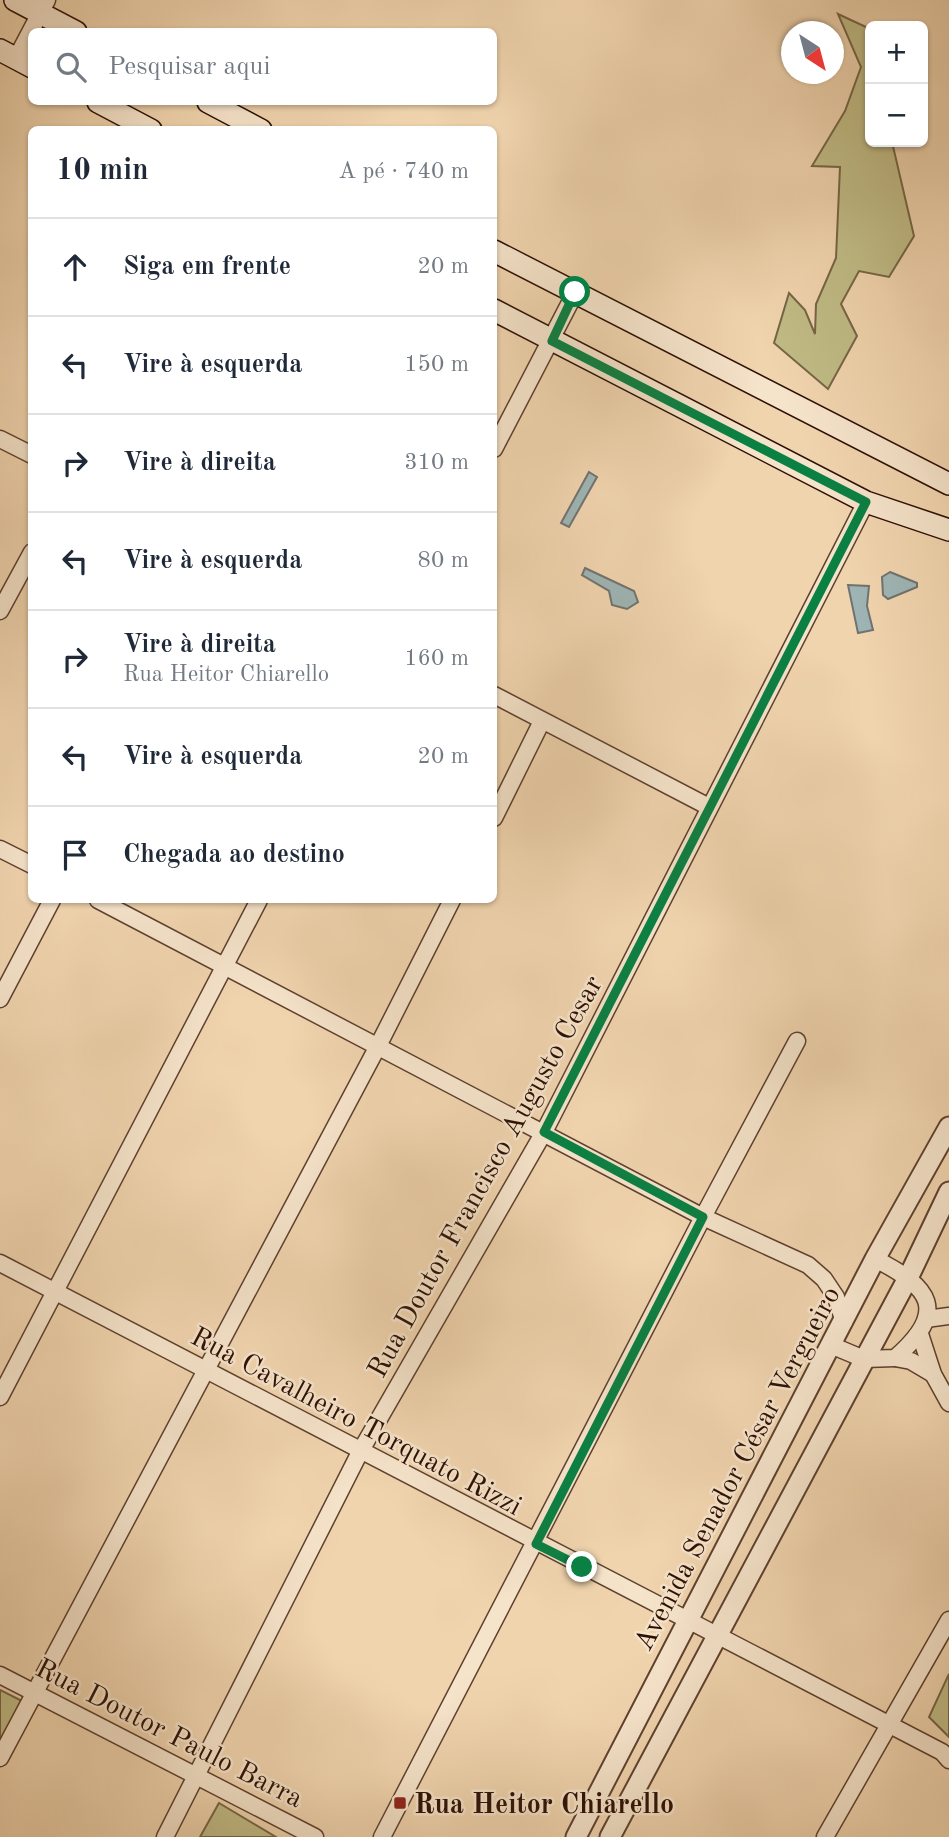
<!DOCTYPE html>
<html lang="pt">
<meta charset="utf-8">
<style>
:root{--surface:#fff;--page:#f2f2f3;--text:#1f2937;--muted:#747a83;--line:#e0e1e3}
body{margin:0;font-family:"Old Standard TT",serif;background:var(--page);color:var(--text)}
.controls{position:absolute;right:21px;top:21px;display:grid;overflow:hidden;border-radius:10px;box-shadow:0 2px 5px #0004}
.controls button{width:63px;height:63px;display:grid;place-items:center;padding:0;border:0;border-bottom:2px solid var(--line);background:var(--surface);color:var(--text);font:35px sans-serif}
.compass{position:absolute;left:781px;top:21px;width:63px;height:63px;border-radius:50%;background:var(--surface);box-shadow:0 2px 5px #0004;rotate:144deg}
.stop{position:absolute;width:21px;height:21px;margin:-16px;border:5px solid #0b8043;border-radius:50%;background:#fff}
.stop.end{background:#0b8043;border-color:#fff;box-shadow:0 2px 7px #0008}
.list{margin:0;padding:0;list-style:none}
h2{display:flex;justify-content:space-between;align-items:center;height:91px;margin:0;padding:0 28px;font-size:30px}
h2 small{font-size:23px;font-weight:400;color:var(--muted)}
.list li{display:grid;grid-template-columns:46px 1fr auto;gap:21px;align-items:center;box-sizing:border-box;height:98px;padding:0 28px;border-top:2px solid var(--line)}
.list b{display:block;font-size:26px;white-space:nowrap}
.list p{margin:0;font-size:23px;white-space:nowrap;color:var(--muted)}
.list em{font-size:23px;font-style:normal;color:var(--muted)}
.icon{flex:none;width:38px;height:38px;fill:none;stroke:currentColor;stroke-width:2;stroke-linecap:round;stroke-linejoin:round}
.map{position:relative;flex:none;width:949px;height:1837px;overflow:hidden}
.search{position:absolute;background:var(--surface);box-shadow:0 2px 5px #0004;left:28px;top:28px;width:469px;height:77px;display:flex;align-items:center;gap:18px;box-sizing:border-box;padding:0 24px;border-radius:10px;color:var(--muted);font-size:26px}
.panel{position:absolute;background:var(--surface);box-shadow:0 2px 5px #0004;left:28px;top:126px;width:469px;height:777px;border-radius:10px}
.map>svg:first-child{display:block}
.green{fill:#c0bb86;stroke:#766646;stroke-width:2}
.water{fill:#9eb5b5;stroke:#71736f;stroke-width:2}
.lines{fill:none;stroke-linecap:round;stroke-linejoin:round}
.minor-casing{stroke:#5e412f;stroke-width:19}
.tertiary-casing{stroke:#5e412f;stroke-width:23}
.secondary-casing{stroke:#2d1005;stroke-width:24}
.minor{stroke:#f5e3ca;stroke-width:16}
.tertiary{stroke:#f5e3ca;stroke-width:19}
.secondary{stroke:#f5e3ca;stroke-width:21}
.route{stroke:#0b8043;stroke-width:9}
.poi-dot{fill:#8f2418;stroke:#f5e3ca;stroke-width:2.5}
.labels{text-anchor:middle;stroke-width:5;stroke-linejoin:round;paint-order:stroke}
.street-label{font-size:28px;fill:#2d1005;stroke:#f5e3ca}
.poi-label{font-size:28px;font-weight:bold;fill:#2d1005;stroke:#f5e3ca;text-anchor:start}
</style>
<div class="map">
<svg width="949" height="1837" viewBox="0 0 949 1837">
<rect width="100%" height="100%" fill="#f0d4ae"/>
<filter id="stains"><feTurbulence type="fractalNoise" baseFrequency=".00286" numOctaves="4"/><feColorMatrix values="0 0 0 0 .2 0 0 0 0 .09 0 0 0 0 .02 0 0 0 .5 -.17"/></filter>
<radialGradient id="worn" r=".72"><stop offset=".6" stop-color="#630" stop-opacity="0"/><stop offset="1" stop-color="#630" stop-opacity=".3"/></radialGradient>
<g class="green">
<polygon points="838,14 866,27 870,46 870,142 892,142 914,236 889,277 859,271 841,304 857,336 828,389 774,343 789,293 805,310 815,334 816,304 836,258 840,167 812,166 845,111 861,67"/>
<polygon points="949,1674 949,1737 929,1717"/>
<polygon points="0,1690 22,1701 0,1742"/>
<polygon points="219,1803 276,1837 200,1837"/>
</g>
<g class="water">
<polygon points="589,472 597,477 569,527 561,523"/>
<polygon points="585,568 634,591 638,602 627,609 612,605 609,591 582,575"/>
<polygon points="890,572 917,583 917,587 888,599 883,595 882,577"/>
<polygon points="848,585 869,586 867,606 873,630 858,633"/>
</g>
<g class="lines">
<defs>
<g id="minor">
<polyline points="16,59 47,0"/>
<polyline points="0,439 32,455"/>
<polyline points="494,449 575,293"/>
<polyline points="0,611 32,552"/>
<polyline points="494,695 709,807"/>
<polyline points="494,818 542,721"/>
<polyline points="0,849 32,865"/>
<polyline points="98,900 703,1217 808,1265 824,1279 836,1297 844,1322"/>
<polyline points="0,999 52,900"/>
<polyline points="0,1263 942,1752 949,1760"/>
<polyline points="926,1319 949,1316"/>
<polyline points="920,1334 933,1374 949,1403"/>
<path d="M833,1346L864,1359L895,1358C949,1311 931,1287 875,1259"/>
<polyline points="895,1358 911,1361 933,1374"/>
<polyline points="0,1397 259,900"/>
<polyline points="0,1675 315,1837"/>
<polyline points="0,1758 378,1046 452,900"/>
<polyline points="165,1837 360,1452 544,1132 866,502"/>
<polyline points="382,1837 703,1217 797,1041"/>
<polyline points="825,1837 949,1620"/>
</g>
<g id="tertiary">
<polyline points="576,1837 875,1259 949,1127"/>
<polyline points="610,1837 909,1276 949,1192"/>
</g>
<g id="secondary">
<polyline points="15,0 76,32"/>
<polyline points="0,50 32,67"/>
<polyline points="98,102 151,130"/>
<polyline points="208,102 261,130"/>
<polyline points="494,251 949,484"/>
<polyline points="494,310 866,502 949,530"/>
</g>
</defs>
<use href="#minor" class="minor-casing"/>
<use href="#tertiary" class="tertiary-casing"/>
<use href="#secondary" class="secondary-casing"/>
<use href="#minor" class="minor"/>
<use href="#tertiary" class="tertiary"/>
<use href="#secondary" class="secondary"/>
</g>
<g class="lines">
<polyline class="route" points="575,292 552,341 866,502 544,1132 703,1217 536,1544 582,1567"/>
</g>
<rect class="poi-dot" x="393" y="1796" width="14" height="14" rx="3.5"/>
<g class="labels">
<g class="street-label">
<text transform="translate(484 1176) rotate(-61)" y="10">Rua Doutor Francisco Augusto Cesar</text>
<text transform="translate(357 1420) rotate(28)" y="10">Rua Cavalheiro Torquato Rizzi</text>
<text transform="translate(736 1468) rotate(-62)" y="10">Avenida Senador César Vergueiro</text>
<text transform="translate(170 1732) rotate(27)" y="10">Rua Doutor Paulo Barra</text>
</g>
<g class="poi-label">
<text x="414" y="1813">Rua Heitor Chiarello</text>
</g>
</g>
<rect width="100%" height="100%" filter="url(#stains)"/>
<rect width="100%" height="100%" fill="url(#worn)"/>
</svg>
<div class="controls">
<button>+</button>
<button>−</button>
</div>
<svg class="compass" viewBox="-18 -18 36 36"><path d="M0-13l5 13h-10z" fill="#e53935"/><path d="M0 13l5-13h-10z" fill="#747a83"/></svg>
<div class="stop" style="left:575px;top:292px"></div>
<div class="stop end" style="left:582px;top:1567px"></div>
<div class="search"><svg class="icon" aria-label="search" viewBox="0 0 24 24"><circle cx="10" cy="10" r="6"/><path d="M15 15l6 6"/></svg>Pesquisar aqui</div>
<section class="panel">
<h2>10 min<small>A pé · 740 m</small></h2>
<ul class="list">
<li><svg class="icon" aria-label="ahead" viewBox="0 0 24 24"><path d="M12 20V5M6 11l6-6 6 6"/></svg><div><b>Siga em frente</b></div><em>20 m</em></li>
<li><svg class="icon" aria-label="left" viewBox="0 0 24 24"><path d="M17 20v-9H6M10 6l-5 5 5 5"/></svg><div><b>Vire à esquerda</b></div><em>150 m</em></li>
<li><svg class="icon" aria-label="right" viewBox="0 0 24 24"><path d="M7 20v-9h11M14 6l5 5-5 5"/></svg><div><b>Vire à direita</b></div><em>310 m</em></li>
<li><svg class="icon" aria-label="left" viewBox="0 0 24 24"><path d="M17 20v-9H6M10 6l-5 5 5 5"/></svg><div><b>Vire à esquerda</b></div><em>80 m</em></li>
<li><svg class="icon" aria-label="right" viewBox="0 0 24 24"><path d="M7 20v-9h11M14 6l5 5-5 5"/></svg><div><b>Vire à direita</b><p>Rua Heitor Chiarello</p></div><em>160 m</em></li>
<li><svg class="icon" aria-label="left" viewBox="0 0 24 24"><path d="M17 20v-9H6M10 6l-5 5 5 5"/></svg><div><b>Vire à esquerda</b></div><em>20 m</em></li>
<li><svg class="icon" aria-label="arrive" viewBox="0 0 24 24"><path d="M6 21V4h12l-3 4 3 4H6"/></svg><div><b>Chegada ao destino</b></div></li>
</ul>
</section>
</div>
